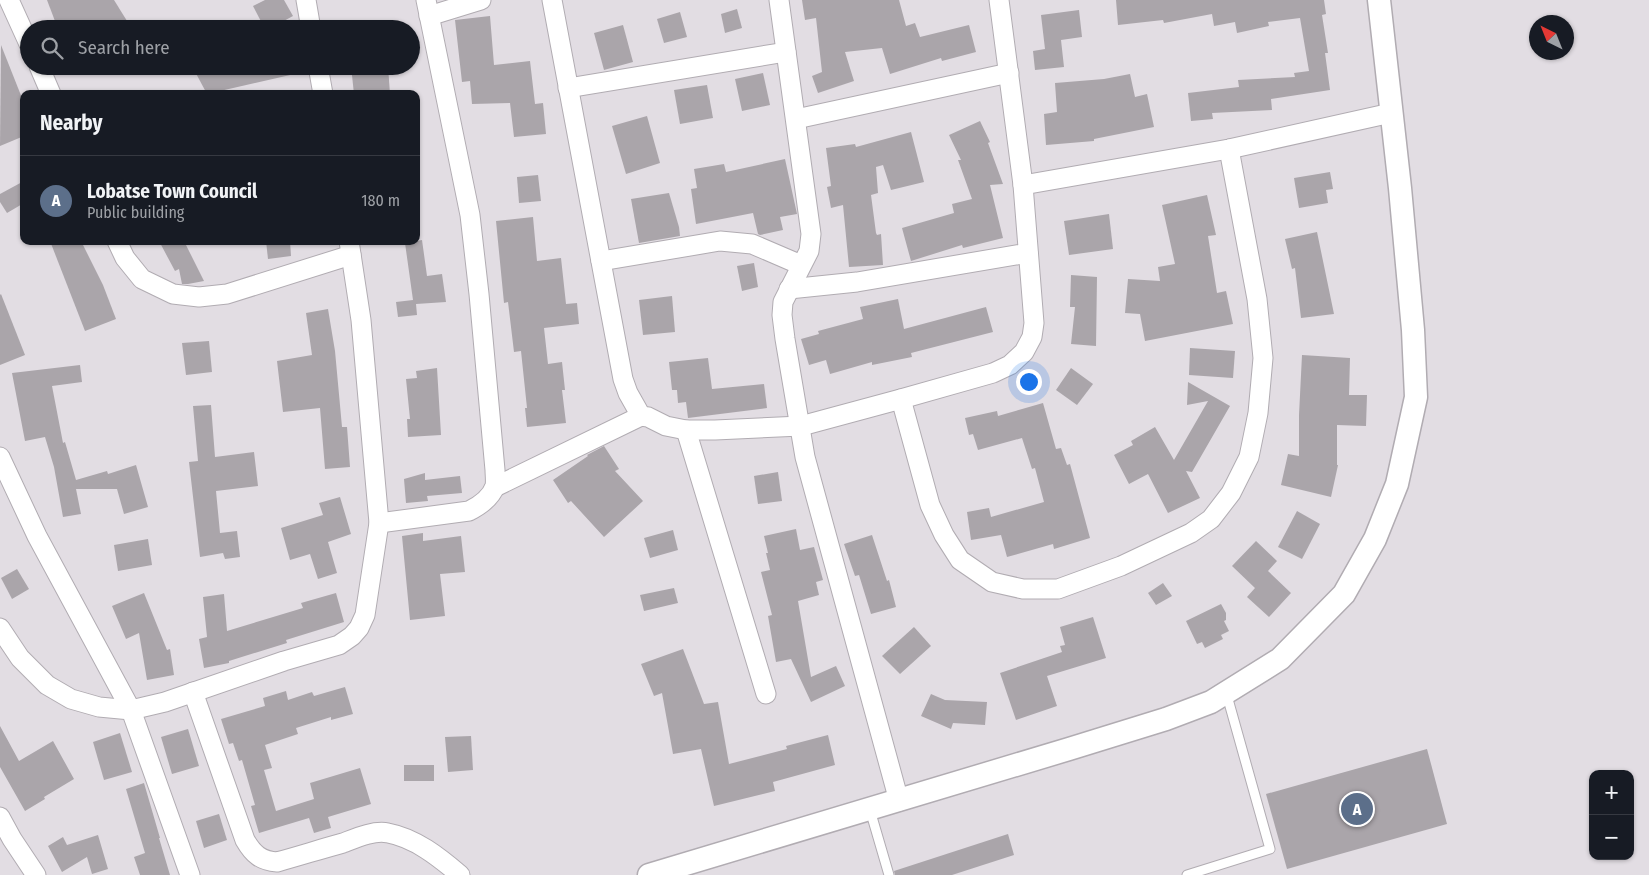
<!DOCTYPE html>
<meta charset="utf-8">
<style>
:root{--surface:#171b24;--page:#20242c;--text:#f1f3f6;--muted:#9ea1a6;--line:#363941;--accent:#ea580c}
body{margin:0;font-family:"Fira Sans Condensed",sans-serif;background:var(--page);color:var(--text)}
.controls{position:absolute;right:15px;bottom:15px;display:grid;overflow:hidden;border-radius:10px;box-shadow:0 1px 4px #0004}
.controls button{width:45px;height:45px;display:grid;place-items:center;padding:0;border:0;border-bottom:1px solid var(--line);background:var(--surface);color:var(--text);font:25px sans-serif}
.compass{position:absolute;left:1529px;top:15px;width:45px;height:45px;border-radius:50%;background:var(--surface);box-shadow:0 1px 4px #0004;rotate:317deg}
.you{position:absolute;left:1028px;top:381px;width:18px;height:18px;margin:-12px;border:4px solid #fff;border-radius:50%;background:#1a73e8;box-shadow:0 0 0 8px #1a73e833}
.badge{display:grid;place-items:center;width:32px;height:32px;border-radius:50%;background:var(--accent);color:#fff;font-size:16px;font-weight:700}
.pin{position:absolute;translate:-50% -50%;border:2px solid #fff;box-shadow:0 1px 5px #0006}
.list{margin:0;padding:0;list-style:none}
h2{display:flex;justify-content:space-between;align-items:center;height:65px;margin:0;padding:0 20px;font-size:21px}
h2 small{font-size:16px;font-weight:400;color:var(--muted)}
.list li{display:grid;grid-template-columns:32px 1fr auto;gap:15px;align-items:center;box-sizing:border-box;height:90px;padding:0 20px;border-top:1px solid var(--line)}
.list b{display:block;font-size:19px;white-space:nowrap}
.list p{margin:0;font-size:16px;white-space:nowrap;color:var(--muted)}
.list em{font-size:16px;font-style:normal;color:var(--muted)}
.icon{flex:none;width:28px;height:28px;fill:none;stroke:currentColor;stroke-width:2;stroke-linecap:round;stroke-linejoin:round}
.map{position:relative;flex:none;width:1649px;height:875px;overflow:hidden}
.search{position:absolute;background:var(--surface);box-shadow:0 1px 4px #0004;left:20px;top:20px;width:400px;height:55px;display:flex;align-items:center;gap:12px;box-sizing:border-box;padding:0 18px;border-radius:28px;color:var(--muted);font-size:19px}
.panel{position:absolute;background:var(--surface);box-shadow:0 1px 4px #0004;left:20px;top:90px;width:400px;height:155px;border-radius:10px}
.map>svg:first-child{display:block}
.building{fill:#aaa5aa}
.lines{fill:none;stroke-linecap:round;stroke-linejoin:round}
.service-casing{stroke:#b1acb2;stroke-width:11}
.minor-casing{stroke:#b1acb2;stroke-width:21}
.tertiary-casing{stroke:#b1acb2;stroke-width:25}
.service{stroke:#fff;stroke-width:9}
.minor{stroke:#fff;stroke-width:19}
.tertiary{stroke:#fff;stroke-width:22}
</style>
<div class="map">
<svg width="1649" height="875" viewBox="0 0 1649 875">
<rect width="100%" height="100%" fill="#e2dde3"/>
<g class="building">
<polygon points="47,0 114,0 132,29 58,29"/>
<polygon points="265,0 284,0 293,16 269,29 265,29 253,6"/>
<polygon points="802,0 899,0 906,26 915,23 920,37 969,25 976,52 942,61 941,58 890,74 882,48 845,52 854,81 818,93 812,76 822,72 816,18 805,20"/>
<polygon points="1116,0 1324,0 1326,14 1322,15 1328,53 1325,53 1330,90 1271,99 1272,110 1212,113 1213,119 1191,121 1188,93 1239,87 1238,80 1295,77 1294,73 1309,71 1300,18 1268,22 1269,26 1237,33 1235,22 1214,26 1212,14 1164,23 1163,20 1118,25"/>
<polygon points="737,9 742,28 725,33 721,14"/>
<polygon points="1079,10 1082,37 1061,40 1064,67 1035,70 1033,51 1045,49 1041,15"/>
<polygon points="680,12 687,37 664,43 657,19"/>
<polygon points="490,16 494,65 530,61 535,104 543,103 546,134 514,137 510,103 472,104 470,81 462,82 455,20"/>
<polygon points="623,25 633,62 604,70 594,33"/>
<polygon points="1,45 24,103 24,136 0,146"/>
<polygon points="192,66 298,66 299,73 207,94"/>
<polygon points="351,66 388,66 390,94 354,94"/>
<polygon points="763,73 770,105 742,111 735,79"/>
<polygon points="1130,74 1135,97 1147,94 1154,127 1094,139 1094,141 1046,145 1044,114 1057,112 1055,83 1104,79"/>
<polygon points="707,85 713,118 680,124 674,90"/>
<polygon points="647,116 660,163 626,174 612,126"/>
<polygon points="980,121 990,142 988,143 1003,184 990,185 1003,238 963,248 962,245 911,261 902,228 954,213 952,204 972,199 958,160 961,160 949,135"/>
<polygon points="911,132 924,182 891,190 883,165 876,167 878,193 871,195 876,233 877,235 881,234 883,265 849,267 843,205 831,208 827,187 831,186 826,148 855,144 856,147"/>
<polygon points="785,159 797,214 780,217 783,230 760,235 758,234 753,213 696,224 691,189 697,188 694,169 724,164 726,172"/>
<polygon points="1330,172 1333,189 1326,190 1328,203 1299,208 1294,178"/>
<polygon points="538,175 541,201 519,203 517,177"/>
<polygon points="24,181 24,203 7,213 0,202 0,194"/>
<polygon points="669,193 679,227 680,236 639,243 631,199"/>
<polygon points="1207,195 1216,235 1208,236 1217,293 1226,291 1233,324 1145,341 1140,314 1125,313 1128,279 1160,281 1158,267 1175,264 1162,205"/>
<polygon points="1109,214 1113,249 1069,255 1064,221"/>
<polygon points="533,217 537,261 561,258 566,304 577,303 579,324 544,328 548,364 562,362 565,390 562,390 566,423 527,427 525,408 527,408 521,351 514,352 508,302 504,303 496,221"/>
<polygon points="1317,232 1334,314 1301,318 1295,268 1292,269 1285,239"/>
<polygon points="422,240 427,276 442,274 446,302 416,304 417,315 398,317 396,302 413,300 405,243"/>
<polygon points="50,241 81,241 103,285 116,319 85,331"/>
<polygon points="159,241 184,241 204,281 188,284 182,284 179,269 175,271"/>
<polygon points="266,241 290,241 291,256 268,259"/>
<polygon points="754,263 758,287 742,291 737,266"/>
<polygon points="1071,275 1097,277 1096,346 1071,344 1075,307 1070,307"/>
<polygon points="1,294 25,355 0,365 0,295"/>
<polygon points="672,296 675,332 643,335 639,300"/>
<polygon points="898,299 904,329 986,307 993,332 911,353 912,357 872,365 872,362 830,374 826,360 809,365 801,339 819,334 818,331 863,319 860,307"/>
<polygon points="328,309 335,351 342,427 347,427 350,467 325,469 320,408 283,412 277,361 312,355 306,313"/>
<polygon points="209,341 212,372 186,375 182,343"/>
<polygon points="1190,348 1235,351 1233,378 1189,375"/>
<polygon points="1302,355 1350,358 1349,395 1367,395 1366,426 1337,425 1337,465 1338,465 1331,497 1281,485 1288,454 1299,456 1299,415"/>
<polygon points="708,358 712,389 764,384 767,408 688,418 686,402 678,403 677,390 672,390 669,362"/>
<polygon points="80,365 82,382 52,386 63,443 65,442 76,480 107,471 108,474 136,465 148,507 124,514 117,489 76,489 81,514 63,517 54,467 45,437 25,441 12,373"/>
<polygon points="437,368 441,435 408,437 407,419 410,419 406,379 417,378 416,371"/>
<polygon points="1071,368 1093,384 1077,405 1056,390"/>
<polygon points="1188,382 1230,406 1192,472 1186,471 1200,498 1168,513 1148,474 1129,484 1114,455 1133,445 1131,441 1155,427 1174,460 1208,401 1187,405"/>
<polygon points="1043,403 1056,449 1061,448 1067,465 1070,464 1090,538 1054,549 1053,544 1007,557 1001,535 971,540 967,512 989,508 991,517 1044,502 1035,468 1032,469 1022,438 978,450 973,434 969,435 965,418 997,411 998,416"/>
<polygon points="211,405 215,457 254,452 258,486 216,491 220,533 237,531 240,557 225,559 223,553 200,557 189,462 198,461 193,406"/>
<polygon points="604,446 619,469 615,471 643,501 604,537 571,501 568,503 553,480 588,456 587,455"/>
<polygon points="778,472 782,501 758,504 754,476"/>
<polygon points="425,473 425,480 460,476 462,493 427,496 428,501 406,503 404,479"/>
<polygon points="340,497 351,534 328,542 337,573 318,579 310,554 290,560 281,528 323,515 319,503"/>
<polygon points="1297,511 1320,524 1302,559 1278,547"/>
<polygon points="796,529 800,550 814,547 823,580 816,582 819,595 798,601 811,677 836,666 845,686 811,702 791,659 776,662 768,616 772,615 761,572 770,570 766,553 768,553 764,536"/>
<polygon points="673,530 678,550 650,558 644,538"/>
<polygon points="423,533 423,541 461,536 465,572 440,574 445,616 410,620 402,536"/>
<polygon points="872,535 887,581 889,580 896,607 871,614 859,575 855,576 844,544"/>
<polygon points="148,539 152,565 118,571 114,545"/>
<polygon points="1256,541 1277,561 1268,571 1291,593 1269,617 1247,597 1255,588 1232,566"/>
<polygon points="17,569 29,589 12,599 1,578"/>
<polygon points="1163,583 1172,596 1156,605 1148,593"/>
<polygon points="674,588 678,603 644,611 640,595"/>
<polygon points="144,593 167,650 170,649 174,675 147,680 139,633 126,639 112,606"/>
<polygon points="336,593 344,622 286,640 287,643 229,661 229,663 204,668 199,639 207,637 203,597 224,594 227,631 303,608 301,603"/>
<polygon points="1221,604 1226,613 1226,620 1224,621 1229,631 1221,635 1223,639 1205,648 1202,642 1197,644 1186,621"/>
<polygon points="1093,617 1106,658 1047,676 1057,706 1016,720 1000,673 1062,652 1060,646 1065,645 1060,627"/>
<polygon points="914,627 931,646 900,674 882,656"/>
<polygon points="683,649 704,704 718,702 729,764 787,749 786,746 828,735 835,765 773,782 775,791 714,806 701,749 673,754 662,693 654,696 641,664"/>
<polygon points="345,687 353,714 331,720 331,717 296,728 298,734 265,745 272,768 264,770 276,811 314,799 310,783 360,768 371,804 328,817 331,828 314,833 309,818 259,833 251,806 255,805 242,760 239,761 233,743 229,744 221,719 265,706 263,698 286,691 288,700 312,692 314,696"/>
<polygon points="931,694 945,700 987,702 985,725 953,723 951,729 921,716"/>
<polygon points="0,726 19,761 53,741 74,779 44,797 45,799 25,811 0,767"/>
<polygon points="188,729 199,766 172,774 161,737"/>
<polygon points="120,733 132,772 104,780 93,742"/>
<polygon points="471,736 473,770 448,772 445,737"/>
<polygon points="1427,749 1447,824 1287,869 1266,794"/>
<rect x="404" y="765" width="30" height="16"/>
<polygon points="144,783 160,838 159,838 170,875 140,875 134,857 145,853 126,789"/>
<polygon points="219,814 227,840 204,848 196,821"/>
<polygon points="1008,834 1014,855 952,875 895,875 894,871"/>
<polygon points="98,835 108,869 92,874 87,857 62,872 48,846 63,837 67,845"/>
</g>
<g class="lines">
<defs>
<g id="service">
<polyline points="870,810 889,875"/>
<polyline points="1187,875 1270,849 1226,692"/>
</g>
<g id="minor">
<polyline points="9,0 29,44"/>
<polyline points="306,0 311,29"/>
<polyline points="552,0 623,379 628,393 641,416 648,417 666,426 686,430 715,430 801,426 901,399 993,373 1010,365 1024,352 1032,337 1034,323 1023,185 999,0"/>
<polyline points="779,0 811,234 809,251 783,302 782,315 785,339 805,457 899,801"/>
<polyline points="429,16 481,0"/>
<polyline points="39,66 51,94"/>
<polyline points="318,66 323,94"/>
<polyline points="568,88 786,52"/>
<polyline points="796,119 1009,73"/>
<polyline points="1023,185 1229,149 1391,113"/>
<polyline points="117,241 125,258 142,279 173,294 199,297 227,294 351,255"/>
<polyline points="601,261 720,241 752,244 801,265"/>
<polyline points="789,289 857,282 1028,253"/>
<polyline points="901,399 930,505 944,535 960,560 992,582 1023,589 1058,589 1121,566 1191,533 1211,519 1231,493 1249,457 1258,413 1263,358 1257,299 1229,149"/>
<polyline points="686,430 766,694"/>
<polyline points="0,457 37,536 131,710 190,875"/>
<polyline points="495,487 641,416"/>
<path d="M379,523L469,511C479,506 491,498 495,486C496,481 495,475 495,470L479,294L470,215L426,0"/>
<polyline points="0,628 20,658 47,685 71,699 99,707 131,710 165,702 284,661 339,645 352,636 359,628 365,615 379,523 361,320 349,241"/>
<path d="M193,692L245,840C253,854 261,861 277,862C299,856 321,849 343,843C356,838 374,830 388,833C415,838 439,857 460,875"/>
<polyline points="0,817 12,839 36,875"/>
</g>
<polyline id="tertiary" points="649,875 1069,749 1166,719 1211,702 1280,659 1344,594 1375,539 1397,484 1416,397 1413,330 1400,188 1379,0"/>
</defs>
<use href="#service" class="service-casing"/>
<use href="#minor" class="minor-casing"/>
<use href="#tertiary" class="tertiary-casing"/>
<use href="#service" class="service"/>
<use href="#minor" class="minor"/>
<use href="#tertiary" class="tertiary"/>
</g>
</svg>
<div class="controls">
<button>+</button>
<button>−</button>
</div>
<svg class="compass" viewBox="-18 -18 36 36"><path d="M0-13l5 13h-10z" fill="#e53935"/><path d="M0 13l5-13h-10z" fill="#9ea1a6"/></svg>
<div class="you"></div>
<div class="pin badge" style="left:1357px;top:809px;background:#5c6f8a">A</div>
<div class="search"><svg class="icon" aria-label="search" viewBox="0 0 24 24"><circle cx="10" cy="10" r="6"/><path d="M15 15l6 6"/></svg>Search here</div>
<section class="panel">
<h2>Nearby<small></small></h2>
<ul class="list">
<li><span class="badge" style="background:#5c6f8a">A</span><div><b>Lobatse Town Council</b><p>Public building</p></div><em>180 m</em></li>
</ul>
</section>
</div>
